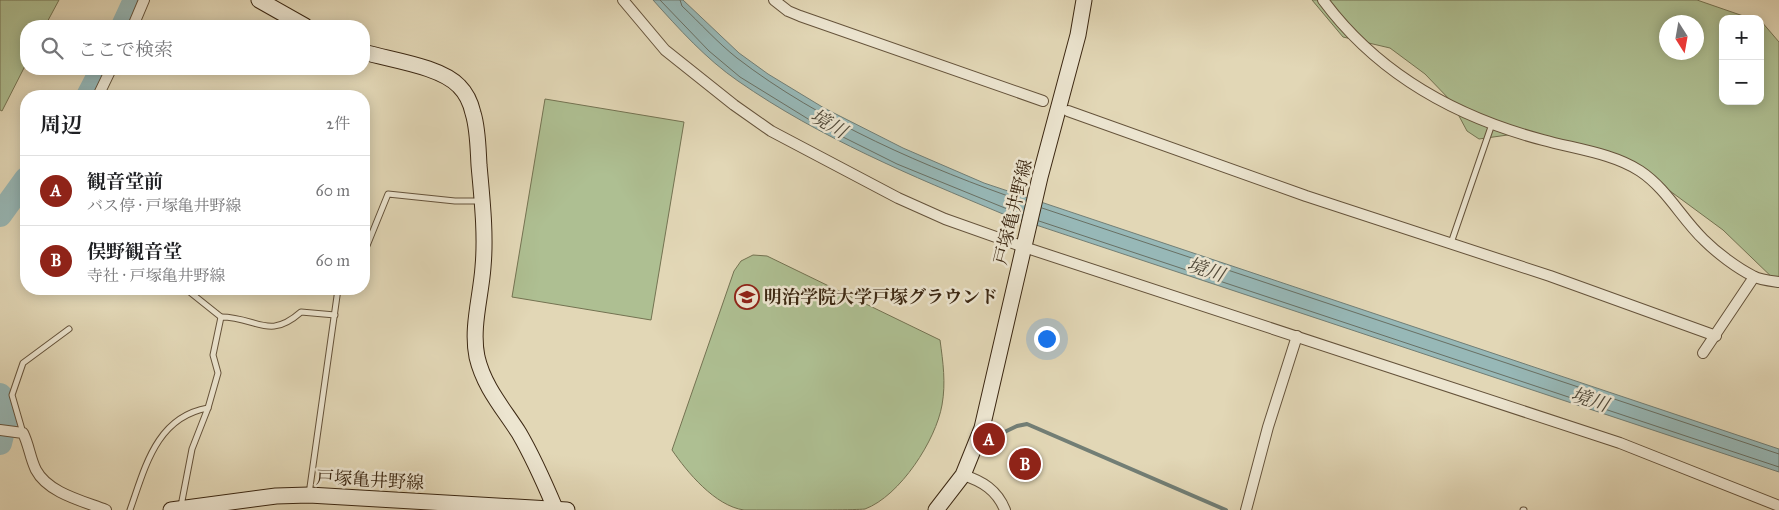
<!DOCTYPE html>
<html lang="ja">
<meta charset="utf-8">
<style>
:root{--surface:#fff;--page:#f6f6f6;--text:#202124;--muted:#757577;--line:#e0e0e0;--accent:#8f2418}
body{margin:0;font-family:"IM FELL Great Primer","Noto Serif JP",serif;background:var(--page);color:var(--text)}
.controls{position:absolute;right:15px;top:15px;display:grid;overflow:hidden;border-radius:10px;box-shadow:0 2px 12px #0003}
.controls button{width:45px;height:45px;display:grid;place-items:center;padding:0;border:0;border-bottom:1px solid var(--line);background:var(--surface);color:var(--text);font:25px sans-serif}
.compass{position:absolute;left:1659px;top:15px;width:45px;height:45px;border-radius:50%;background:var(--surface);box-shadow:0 2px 12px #0003;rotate:169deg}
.you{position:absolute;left:1046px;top:338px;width:18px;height:18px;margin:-12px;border:4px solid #fff;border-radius:50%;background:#1a73e8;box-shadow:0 0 0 8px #1a73e833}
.badge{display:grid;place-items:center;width:32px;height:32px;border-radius:50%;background:var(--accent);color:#fff;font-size:16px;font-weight:700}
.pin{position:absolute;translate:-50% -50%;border:2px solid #fff;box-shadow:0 1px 5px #0006}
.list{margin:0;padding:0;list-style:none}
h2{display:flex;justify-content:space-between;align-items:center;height:65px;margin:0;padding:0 20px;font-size:21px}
h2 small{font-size:16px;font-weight:400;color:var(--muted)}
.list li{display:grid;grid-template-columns:32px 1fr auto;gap:15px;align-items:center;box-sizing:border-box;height:70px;padding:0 20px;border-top:1px solid var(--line)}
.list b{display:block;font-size:19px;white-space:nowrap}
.list p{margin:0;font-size:16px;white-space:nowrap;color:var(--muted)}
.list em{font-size:16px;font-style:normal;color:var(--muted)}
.icon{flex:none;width:28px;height:28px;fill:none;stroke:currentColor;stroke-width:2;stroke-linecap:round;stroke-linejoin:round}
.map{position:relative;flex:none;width:1779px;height:510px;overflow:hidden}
.search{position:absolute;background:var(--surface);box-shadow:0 2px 12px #0003;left:20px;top:20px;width:350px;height:55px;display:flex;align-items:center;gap:12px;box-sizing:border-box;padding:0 18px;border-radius:20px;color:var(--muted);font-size:19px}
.panel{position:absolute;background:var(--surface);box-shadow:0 2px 12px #0003;left:20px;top:90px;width:350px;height:205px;border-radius:20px}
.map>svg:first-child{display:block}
.green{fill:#aebf92;stroke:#747352;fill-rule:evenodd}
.water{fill:#97b8b7;stroke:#727e75}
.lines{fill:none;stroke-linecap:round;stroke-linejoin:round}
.shore{stroke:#697064;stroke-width:1}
.stream{stroke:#727e75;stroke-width:4}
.river{stroke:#97b8b7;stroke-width:24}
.lane-casing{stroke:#65533b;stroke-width:7}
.street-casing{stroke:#65533b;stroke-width:12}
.secondary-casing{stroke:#3b2712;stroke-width:17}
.lane{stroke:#ece5d0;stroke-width:5}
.street{stroke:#ece5d0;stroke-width:10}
.secondary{stroke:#ece5d0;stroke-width:15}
.labels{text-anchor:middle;stroke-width:5;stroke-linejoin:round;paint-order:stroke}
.street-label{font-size:18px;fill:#3b2712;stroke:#ece5d0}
.poi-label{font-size:18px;font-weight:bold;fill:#3b2712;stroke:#ece5d0;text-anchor:start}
.water-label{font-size:19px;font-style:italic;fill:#524b3b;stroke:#ece5d0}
</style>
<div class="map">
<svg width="1779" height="510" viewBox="0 0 1779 510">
<rect width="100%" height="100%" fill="#e2d7b6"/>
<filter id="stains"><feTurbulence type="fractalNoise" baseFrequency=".004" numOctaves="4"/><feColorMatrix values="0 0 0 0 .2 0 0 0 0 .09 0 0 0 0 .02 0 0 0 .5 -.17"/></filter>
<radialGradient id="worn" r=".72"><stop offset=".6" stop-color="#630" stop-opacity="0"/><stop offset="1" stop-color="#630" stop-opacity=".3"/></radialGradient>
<g class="green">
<polygon points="0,0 59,0 45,26 26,26 26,64 2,111 0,110"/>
<path d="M1312,0H1697L1752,19H1723V101H1760L1761,21L1779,42V284L1723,230L1632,163L1522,133L1479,139L1467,131L1451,101L1425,74L1390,48L1343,37ZM1666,22H1696V52H1666Z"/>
<polygon points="545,99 684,122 651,320 512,297"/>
<path d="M753,255L767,256L940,340C943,362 946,383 942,405C936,440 900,496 865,509C855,510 811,510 797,510C780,510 760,510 744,510C715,506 687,472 672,450L734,271L741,261Z"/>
</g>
<path class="water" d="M653,0H683L739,53L768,74L824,108L903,148L984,183L1779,449V472L1003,214C912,176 820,138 738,81C706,59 679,29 653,0Z"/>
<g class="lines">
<g class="shore">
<polyline points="660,0 709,51 740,77 813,122 897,164 1022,215"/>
<path d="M680,0L682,6C700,23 718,43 737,58C820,122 927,168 1025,202"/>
<polyline points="1042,208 1779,454"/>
<polyline points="1039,221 1779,467"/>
</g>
<polyline class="stream" points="994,437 1017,426 1027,424 1226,510"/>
<g class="river">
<polyline points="123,26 135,0"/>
<polyline points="88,96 102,69"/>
<polyline points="0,215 26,179"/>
<polyline points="0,395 6,419 0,443"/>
</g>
<defs>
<g id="lane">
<polyline points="1451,243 1492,124"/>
<polyline points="364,253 388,194 455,201 482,201"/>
<polyline points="186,289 221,317"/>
<polyline points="23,433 12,395 23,363 69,329"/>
<polyline points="309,494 338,289"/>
<path d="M181,506L192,449L208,408L218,373L213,355L221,317C257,317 268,341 301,312L335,315"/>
<path d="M130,510C145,468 156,417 208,408"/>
<polyline points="1523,510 1524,510"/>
</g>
<g id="street">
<polyline points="623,0 665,50 734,105 771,131 898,198 945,219 1024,247 1620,443 1779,506"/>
<polyline points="774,0 788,11 800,16 1043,101"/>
<path d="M1323,0C1377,73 1456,117 1543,140C1575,149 1612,153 1640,171C1667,189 1681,218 1704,240C1717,253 1737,268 1753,276C1760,280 1771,281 1779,282"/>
<polyline points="133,26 144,0"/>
<polyline points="98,96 111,69"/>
<polyline points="1068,111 1306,196 1550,276 1716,336"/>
<polyline points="1703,353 1754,277"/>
<path d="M0,430L23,433C29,445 30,458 36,470C48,493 83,501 106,510"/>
<path d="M963,475C982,481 997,490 1005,510"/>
<polyline points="1246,510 1268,427 1297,336"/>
</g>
<g id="secondary">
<polyline points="259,0 305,26"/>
<path d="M364,52C390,60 440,66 459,86C466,93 471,104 473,113C478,129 478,148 479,165C482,199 486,234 483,267C481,296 471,328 477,357C484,387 503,408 519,433C533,457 544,482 555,508"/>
<polyline points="171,510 276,496 309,495 567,510"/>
<polyline points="936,510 963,475 982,428 1040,177 1078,35 1084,0"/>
</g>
</defs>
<use href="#lane" class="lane-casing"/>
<use href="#street" class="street-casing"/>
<use href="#secondary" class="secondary-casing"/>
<use href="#lane" class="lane"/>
<use href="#street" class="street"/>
<use href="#secondary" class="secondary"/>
</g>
<defs>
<symbol id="university-ring" viewBox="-11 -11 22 22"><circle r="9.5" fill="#ece5d0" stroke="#8f2418" stroke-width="1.5"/><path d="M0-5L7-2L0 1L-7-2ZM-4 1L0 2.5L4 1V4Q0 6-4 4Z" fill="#8f2418"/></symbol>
</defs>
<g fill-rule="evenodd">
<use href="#university-ring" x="733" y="283" width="28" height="28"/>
</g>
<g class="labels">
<g class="street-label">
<text transform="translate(1013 212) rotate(-76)" y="6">戸塚亀井野線</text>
<text transform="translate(370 480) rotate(3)" y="6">戸塚亀井野線</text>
</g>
<g class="poi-label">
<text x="764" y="303">明治学院大学戸塚グラウンド</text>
</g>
<g class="water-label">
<text transform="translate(829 123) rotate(30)" y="7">境川</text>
<text transform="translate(1206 269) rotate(19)" y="7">境川</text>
<text transform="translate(1590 399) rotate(19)" y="7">境川</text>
</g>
</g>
<rect width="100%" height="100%" filter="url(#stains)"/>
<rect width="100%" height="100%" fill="url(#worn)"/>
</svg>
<div class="controls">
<button>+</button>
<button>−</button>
</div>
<svg class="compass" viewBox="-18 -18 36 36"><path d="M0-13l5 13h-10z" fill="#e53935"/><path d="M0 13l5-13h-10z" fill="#757577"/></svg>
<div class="you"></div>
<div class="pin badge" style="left:989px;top:439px">A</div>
<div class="pin badge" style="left:1025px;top:464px">B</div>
<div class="search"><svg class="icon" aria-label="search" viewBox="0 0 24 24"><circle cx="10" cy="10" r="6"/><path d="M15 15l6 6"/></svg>ここで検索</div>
<section class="panel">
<h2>周辺<small>2件</small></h2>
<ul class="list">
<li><span class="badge">A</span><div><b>観音堂前</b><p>バス停 · 戸塚亀井野線</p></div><em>60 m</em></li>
<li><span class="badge">B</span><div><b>俣野観音堂</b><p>寺社 · 戸塚亀井野線</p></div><em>60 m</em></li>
</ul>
</section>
</div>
